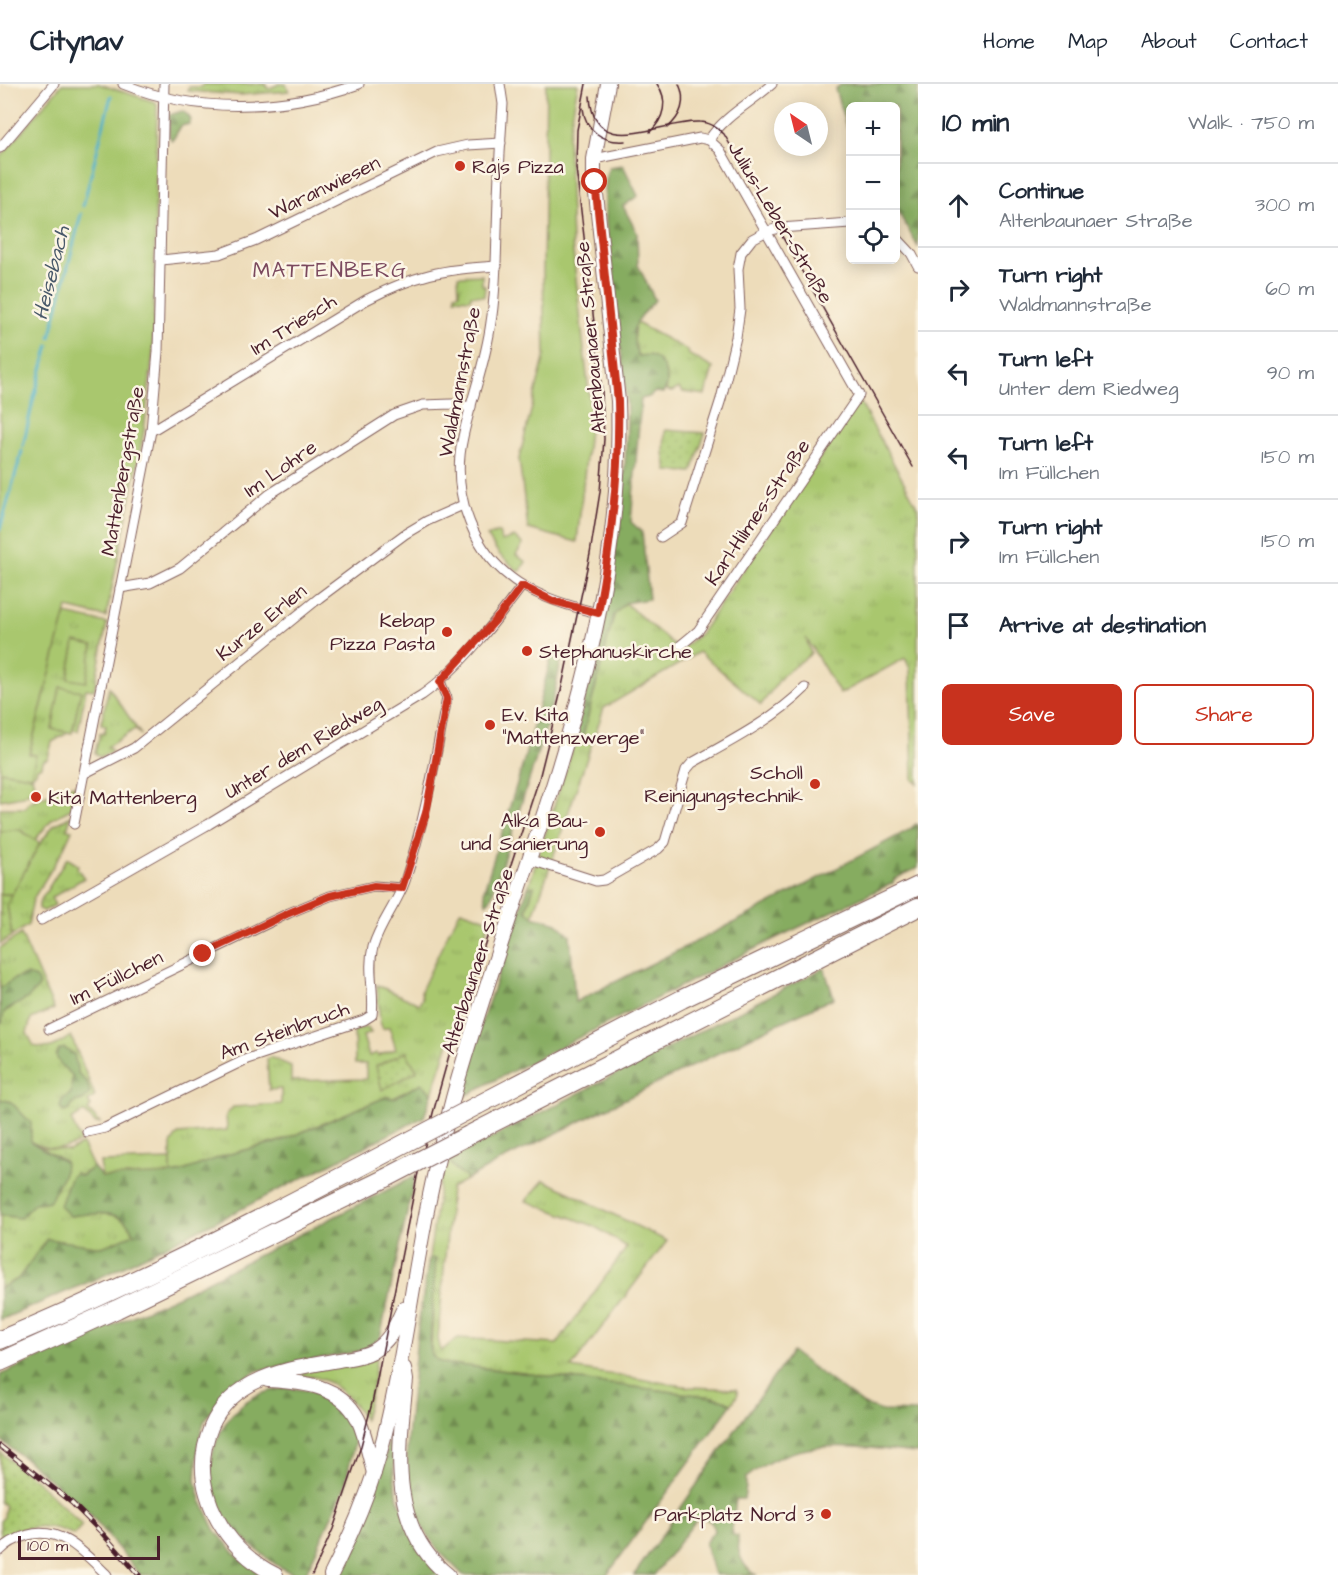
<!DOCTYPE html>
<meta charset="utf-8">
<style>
:root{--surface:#fff;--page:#f6f6f7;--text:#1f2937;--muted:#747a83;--line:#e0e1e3;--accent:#c8321e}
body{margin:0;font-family:"Architects Daughter",sans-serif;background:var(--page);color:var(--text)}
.controls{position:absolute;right:18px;top:18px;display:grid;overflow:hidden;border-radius:9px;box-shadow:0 3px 15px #0003}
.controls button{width:54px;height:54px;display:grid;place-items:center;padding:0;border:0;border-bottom:2px solid var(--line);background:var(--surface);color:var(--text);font:30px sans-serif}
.compass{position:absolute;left:774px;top:18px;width:54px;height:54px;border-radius:50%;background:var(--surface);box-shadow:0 3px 15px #0003;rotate:325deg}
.scale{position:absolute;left:18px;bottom:15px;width:142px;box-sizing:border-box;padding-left:6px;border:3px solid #4a1f2b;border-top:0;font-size:16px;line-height:21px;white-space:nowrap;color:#4a1f2b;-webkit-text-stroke:4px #fcf5e5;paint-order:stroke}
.stop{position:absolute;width:18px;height:18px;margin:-14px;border:4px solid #c8321e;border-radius:50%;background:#fff}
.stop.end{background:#c8321e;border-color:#fff;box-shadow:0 2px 6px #0008}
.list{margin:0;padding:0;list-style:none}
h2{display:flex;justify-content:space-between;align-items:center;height:78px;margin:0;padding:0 24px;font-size:26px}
h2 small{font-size:20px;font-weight:400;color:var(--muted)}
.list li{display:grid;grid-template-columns:39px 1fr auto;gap:18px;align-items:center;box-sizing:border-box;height:84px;padding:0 24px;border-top:2px solid var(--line)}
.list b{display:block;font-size:22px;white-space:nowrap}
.list p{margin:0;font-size:20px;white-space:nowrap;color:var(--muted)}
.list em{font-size:20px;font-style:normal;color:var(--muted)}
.actions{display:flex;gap:12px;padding:18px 24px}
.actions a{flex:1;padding:14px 0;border:2px solid var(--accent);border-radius:9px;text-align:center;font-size:21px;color:var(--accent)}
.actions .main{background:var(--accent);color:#fff}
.icon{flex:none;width:33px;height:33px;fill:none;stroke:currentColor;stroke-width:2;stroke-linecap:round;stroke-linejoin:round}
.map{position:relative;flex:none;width:918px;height:1491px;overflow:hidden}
header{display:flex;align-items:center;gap:36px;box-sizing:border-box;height:84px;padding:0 30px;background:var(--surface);border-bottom:2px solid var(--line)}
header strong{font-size:28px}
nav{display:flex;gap:33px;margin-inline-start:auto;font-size:21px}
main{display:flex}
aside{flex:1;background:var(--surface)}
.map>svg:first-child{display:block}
.grass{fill:url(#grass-tufts);stroke:#7a734c;stroke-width:1.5}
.forest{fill:url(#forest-firs);stroke:#686646;stroke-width:1.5}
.park{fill:url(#park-dots);stroke:#7a734c;stroke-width:1.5}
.garden{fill:#a9c76e;stroke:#7a734c;stroke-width:1.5}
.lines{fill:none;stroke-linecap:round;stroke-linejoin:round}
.stream{stroke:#48afc8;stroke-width:3}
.street-casing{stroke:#83615d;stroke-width:11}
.secondary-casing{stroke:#83615d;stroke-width:16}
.highway-casing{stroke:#83615d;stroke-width:20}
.street{stroke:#fff;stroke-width:9}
.secondary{stroke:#fff;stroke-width:14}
.highway{stroke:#fff;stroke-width:18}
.tram{stroke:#4a1f2b;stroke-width:1.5}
.rail-casing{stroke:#4a1f2b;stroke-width:5}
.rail{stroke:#fcf5e5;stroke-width:3;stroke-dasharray:9;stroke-linecap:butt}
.highway-bridge-casing{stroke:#83615d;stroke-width:20;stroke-linecap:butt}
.highway-bridge{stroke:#fff;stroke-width:18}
.route{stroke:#c8321e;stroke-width:8}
.poi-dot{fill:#c8321e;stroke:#fcf5e5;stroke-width:2}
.labels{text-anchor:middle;stroke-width:5;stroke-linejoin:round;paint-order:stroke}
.poi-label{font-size:20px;fill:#4a1f2b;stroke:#fcf5e5;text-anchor:start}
.street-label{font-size:20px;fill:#4a1f2b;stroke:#fcf5e5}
.neighbourhood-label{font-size:21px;letter-spacing:1.5px;fill:#7b495e;stroke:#fcf5e5}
.water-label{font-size:21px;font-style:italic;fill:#49596a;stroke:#fcf5e5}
</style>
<header>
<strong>Citynav</strong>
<nav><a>Home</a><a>Map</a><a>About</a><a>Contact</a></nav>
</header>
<main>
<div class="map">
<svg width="918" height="1491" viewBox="0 0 918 1491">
<defs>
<pattern id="grass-tufts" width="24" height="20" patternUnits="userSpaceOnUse" patternTransform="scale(1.5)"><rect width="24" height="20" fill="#a9c76e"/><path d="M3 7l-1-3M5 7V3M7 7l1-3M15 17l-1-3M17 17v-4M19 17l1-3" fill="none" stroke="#93aa5f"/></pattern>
<pattern id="forest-firs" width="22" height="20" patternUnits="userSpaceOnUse" patternTransform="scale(1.5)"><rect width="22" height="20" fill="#86ac61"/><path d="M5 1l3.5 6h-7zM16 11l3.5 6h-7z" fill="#708b50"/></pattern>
<pattern id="park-dots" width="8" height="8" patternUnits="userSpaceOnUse" patternTransform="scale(1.5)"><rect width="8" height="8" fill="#a9c76e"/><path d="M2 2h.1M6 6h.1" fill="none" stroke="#93aa5f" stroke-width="1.8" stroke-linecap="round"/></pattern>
</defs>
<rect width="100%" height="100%" fill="#fcf5e5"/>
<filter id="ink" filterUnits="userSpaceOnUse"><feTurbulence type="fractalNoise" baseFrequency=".0167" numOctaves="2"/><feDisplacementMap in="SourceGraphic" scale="12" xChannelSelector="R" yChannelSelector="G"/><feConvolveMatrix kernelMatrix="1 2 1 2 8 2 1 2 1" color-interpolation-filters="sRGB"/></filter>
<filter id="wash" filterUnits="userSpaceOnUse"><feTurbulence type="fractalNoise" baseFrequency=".008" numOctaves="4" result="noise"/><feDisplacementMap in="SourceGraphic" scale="24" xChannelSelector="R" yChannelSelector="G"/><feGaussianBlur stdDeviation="1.35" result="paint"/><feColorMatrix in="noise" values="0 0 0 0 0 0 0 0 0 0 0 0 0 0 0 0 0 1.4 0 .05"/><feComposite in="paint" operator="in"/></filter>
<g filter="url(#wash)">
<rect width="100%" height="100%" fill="#eddcba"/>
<g class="grass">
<polygon points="203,0 265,0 268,5 279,0 286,0 289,7 241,11 188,7 189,3 202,3"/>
<polygon points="482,191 482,201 485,202 484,212 471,211 470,215 455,214 455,210 459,209 458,192"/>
<path d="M635,238L689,267L688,270L713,284L705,311L682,308L679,304L672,308L666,307C671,287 659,270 638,272L633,257Z"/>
<polygon points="860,318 918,424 918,700 913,696 910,585 905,574 840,610 806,554 811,570 783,591 761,621 699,568 604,624 533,832 526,826 534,803 528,804 575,657 581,659 614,531 625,519 680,566 701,549 857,319"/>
<polygon points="65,530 107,539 94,606 86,605 78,647 73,646 80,607 52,645 67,648 66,650 52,658 48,674 43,677 42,682 37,684 36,688 32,692 35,705 22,712 0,716 0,687 31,692 35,671 29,670"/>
<polygon points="109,603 141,651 135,645 107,663 112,667 100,673 95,669 100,649 104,650 106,642 101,640"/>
<polygon points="75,701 71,725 52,735 35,756 18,745 0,748 0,724 25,724 29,718 70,702"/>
<polygon points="71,732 67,745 72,746 62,768 33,815 28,841 12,852 7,821 12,810 40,759 54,741"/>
<polygon points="67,774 78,781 77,784 84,794 51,814 55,821 44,827 39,825 39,819"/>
<polygon points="461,826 490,836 432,1010 422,999 394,1014 386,1013 280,1057 226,1071 178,1089 171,1090 171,1060 178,1050 227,1046 226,1031 233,1023 281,1020 281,1005 269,1006 267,975 270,973 291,982 291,997 366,995 366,980 355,980 354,947 367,943 371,949 363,952 369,972 377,969 378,972 396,965 389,943 383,945 380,938 377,901 419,920 422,915 421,907 449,847"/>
<path d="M21,850L54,925L31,935L27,949L34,962C50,967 57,961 71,952L95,1012L88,1018L91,1022L88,1026L100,1039H95L84,1028L71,1036L81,1057C66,1067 48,1066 31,1058L11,1018L0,1015V864Z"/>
<path d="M82,1060L93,1083L80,1092L70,1132C95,1129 122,1123 135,1151L102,1163L47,1155L18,1195L0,1204V1131L20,1134L65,1078L35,1062L69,1067Z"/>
<polygon points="448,1076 457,1087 468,1095 451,1104 438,1255 441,1267 458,1254 557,1260 627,1163 594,1142 526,1117 544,1096 667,1157 571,1284 690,1303 736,1305 738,1310 731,1321 727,1317 713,1313 443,1279 436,1276 431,1270 434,1203 429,1174 442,1083"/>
<path d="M377,1269L373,1300L364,1336C354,1318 337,1298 315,1293C307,1291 295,1293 287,1292Z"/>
</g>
<g class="forest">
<polygon points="842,0 918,0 918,163 896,124 896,22 850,22 850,40 849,38 846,42 835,5"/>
<polygon points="182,27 188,31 191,36 189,40 181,42 172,57 169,51 169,31"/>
<path d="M623,81L638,112L623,122L637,149L638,181L655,216C636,238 628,242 638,272C640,272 647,271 649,271C664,275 672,298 663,309L655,308L649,313L641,315L631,438L642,448L649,515L625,519L614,531L581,659L575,657C598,550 627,441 627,331C627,298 619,260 616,227C613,195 598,109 609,83Z"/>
<polygon points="554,563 562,573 548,637 491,814 486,819 484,806 523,680"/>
<polygon points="916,740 918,741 918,784 894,795 893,799 774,855 489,999 458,1016 473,963 528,804 534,802 526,826 533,832 557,839 570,851 575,918 739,836 909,746"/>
<polygon points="824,884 834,914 779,939 502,1076 468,1095 457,1087 448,1076"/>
<path d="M26,891C35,893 38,894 39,903L28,914L4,928L2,939L0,940V904L16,894Z"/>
<polygon points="64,964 74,970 78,989 87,999 90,1009 83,1017 77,1017 72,1021 70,1026 63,1028 60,1023 62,1016 71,1009 72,991 61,981 56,972 59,966"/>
<path d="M422,999L432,1010L424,1033L221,1135L105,1191L0,1236V1204L18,1195L47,1155L102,1163L134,1150C122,1123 95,1129 70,1132L60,1122L70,1094L75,1089L81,1092L93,1083L102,1093L178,1089L226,1071L281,1057L386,1013L394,1014Z"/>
<polygon points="0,1015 11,1018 31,1039 31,1058 65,1078 64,1089 50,1117 35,1119 20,1134 0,1131"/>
<polygon points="415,1092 380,1254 365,1266 256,1287 236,1300 219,1316 204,1338 198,1361 196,1398 201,1416 216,1447 237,1472 262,1491 140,1491 91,1431 29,1378 0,1356 0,1291 180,1211"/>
<path d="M429,1174L436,1175L430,1261C431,1271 433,1275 443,1279L713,1313L727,1317L731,1321L607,1491H463L439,1467L419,1438L407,1404V1356L418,1242Z"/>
<path d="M792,1268L864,1321L882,1327L918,1328V1369C855,1363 798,1350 746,1394V1403L744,1415H736L732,1445L733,1451L738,1452C737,1469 741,1483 757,1491H714L705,1459L714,1447L712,1439L700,1431L654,1491H634L725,1360Z"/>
<path d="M285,1304C323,1306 339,1312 357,1347L344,1405L305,1491C288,1491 273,1479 261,1469C242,1454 223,1436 214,1412C202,1376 222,1326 258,1311C266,1307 276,1306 285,1304Z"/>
<polygon points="395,1340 394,1391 398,1415 439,1491 341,1491 367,1422"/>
</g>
<g class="park">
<polygon points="665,346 705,349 692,388 667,387 664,368"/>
<polygon points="0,810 12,810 7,821 12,852 0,860"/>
<polygon points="406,968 417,987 382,1006 376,982"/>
<path d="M0,1368L38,1398L82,1441L74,1451C48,1438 23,1440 0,1457V1437L4,1433L5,1422L0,1418Z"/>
</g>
<g class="garden">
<polygon points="62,0 99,0 155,18 157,21 153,268 144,347 106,533 67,524 29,670 36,671 31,692 0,687 0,74"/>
<polygon points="546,0 578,0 568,53 572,159 591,327 577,458 528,445 519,375 545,271 543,189"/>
<polygon points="499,448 501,457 514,453 523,460 516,471 526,478 519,488 499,470 487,452"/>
<polygon points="75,558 93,562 86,598 68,595"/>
<polygon points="60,603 81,607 72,649 52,645"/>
<polygon points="18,745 40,759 12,810 0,810 0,748"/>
<polygon points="171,1076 171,1090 102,1093 100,1078"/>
</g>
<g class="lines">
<g class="stream">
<polyline points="83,122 111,12"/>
<polyline points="50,254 81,130"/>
<polyline points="23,362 33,317 49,261"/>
<polyline points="0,445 22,367"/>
</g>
</g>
</g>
<g filter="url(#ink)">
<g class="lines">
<defs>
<g id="street">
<path d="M123,0C197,30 284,27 359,0"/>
<path d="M500,0L503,20C500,62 498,105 497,147C496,178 496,208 491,238C486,278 471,315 463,353C450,410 473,473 525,503C548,516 572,523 598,529"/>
<path d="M709,56C724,32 751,19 772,0"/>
<polyline points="0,64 54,0"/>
<polyline points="594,75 700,54 709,56 720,66 859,311 698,547 681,561"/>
<polyline points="896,153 911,169 918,182"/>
<polyline points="161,176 219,170 256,156 437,68 468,61 501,59"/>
<path d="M151,347L366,216C415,191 442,185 497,182"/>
<polyline points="661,453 682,439 721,315 736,253 740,225 738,185 741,169 752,155 767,147 780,144 850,139"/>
<polyline points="120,504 150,499 180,484 270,410 394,331 423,321 452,320 471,323"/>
<polyline points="85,689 134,664 319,514 405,450 427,437 463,421"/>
<polyline points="74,740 151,347 158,268 164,0"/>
<path d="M531,776L596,797L604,796L658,765L665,758L686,686L692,679C731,657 773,636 805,604"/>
<path d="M41,836L209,740L422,611C459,585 495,538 522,502"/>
<polyline points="49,945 289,829 330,812 374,802 402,804"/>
<path d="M87,1048L105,1044L247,975L364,936L372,931C375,909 367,885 373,863C380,839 397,820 405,797C425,737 435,676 447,614L440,598"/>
<path d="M0,1467C7,1459 18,1454 28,1451C62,1442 85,1470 107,1491"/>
</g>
<g id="secondary">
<path d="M404,1284L406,1296C399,1364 387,1442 448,1491"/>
<path d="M268,1296C301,1298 340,1300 358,1335C366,1352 369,1371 374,1389"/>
<path d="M276,1491C243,1475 217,1445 207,1410C200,1387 202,1365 211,1343C232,1294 286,1285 333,1277C346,1274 361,1274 373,1267C392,1255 395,1242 404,1224"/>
<path d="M331,1491C350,1453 368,1413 379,1372C402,1290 411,1205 428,1121C435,1085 444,1049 453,1014C516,784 627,561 618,317L594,91V75L608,0"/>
</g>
<g id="highway">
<polyline points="478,1021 682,915 918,802"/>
<polyline points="469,1051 918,823"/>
<path d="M0,1256C135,1200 265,1133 394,1065"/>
<polyline points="0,1278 117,1225 386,1094"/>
</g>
</defs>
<use href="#street" class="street-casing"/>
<use href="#secondary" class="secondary-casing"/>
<use href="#highway" class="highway-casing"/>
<use href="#street" class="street"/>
<use href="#secondary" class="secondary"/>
<use href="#highway" class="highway"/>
<g class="tram">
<path d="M590,12C593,79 663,35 700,38C710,38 717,44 724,50L913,383"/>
<path d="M583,24C585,46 603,59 625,57"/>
<path d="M667,44C681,33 687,17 679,0"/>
<path d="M650,48C664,35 669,16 657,0"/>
<polyline points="312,1491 333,1445 361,1362 373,1315 417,1093 433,1029 453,957 539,695 561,607 590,470 600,408 604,355 602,307 576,84 577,46 586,0"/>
</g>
<defs>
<polyline id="rail" points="0,1362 72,1419 102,1449 139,1491"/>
</defs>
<use href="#rail" class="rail-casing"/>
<use href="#rail" class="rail"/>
<defs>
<g id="highway-bridge">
<polyline points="394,1065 478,1021"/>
<polyline points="386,1094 469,1051"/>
</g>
</defs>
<use href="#highway-bridge" class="highway-bridge-casing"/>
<use href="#highway-bridge" class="highway-bridge"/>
</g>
</g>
<g class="lines" filter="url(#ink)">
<path class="route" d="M203,870L289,829L330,812L374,802L402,804L426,729L436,676L447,614L440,598L500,531L522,502L553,517L598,529C611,459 620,388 618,317L595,98"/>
</g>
<g class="poi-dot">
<circle cx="460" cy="82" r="6"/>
<circle cx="447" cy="548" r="6"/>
<circle cx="527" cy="567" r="6"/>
<circle cx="490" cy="641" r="6"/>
<circle cx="815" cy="700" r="6"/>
<circle cx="36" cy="713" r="6"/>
<circle cx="600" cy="748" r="6"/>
<circle cx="826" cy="1430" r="6"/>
</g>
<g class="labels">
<g class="poi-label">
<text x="472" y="89">Rajs Pizza</text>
<text x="435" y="543" text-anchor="end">Kebap<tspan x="435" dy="23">Pizza Pasta</tspan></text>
<text x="539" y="574">Stephanuskirche</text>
<text x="502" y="637">Ev. Kita<tspan x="502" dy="23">"Mattenzwerge"</tspan></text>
<text x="803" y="695" text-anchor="end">Scholl<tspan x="803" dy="23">Reinigungstechnik</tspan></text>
<text x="48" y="720">Kita Mattenberg</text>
<text x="588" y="743" text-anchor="end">Alka Bau-<tspan x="588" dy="23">und Sanierung</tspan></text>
<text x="814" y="1437" text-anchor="end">Parkplatz Nord 3</text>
</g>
<g class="street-label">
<text transform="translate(324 103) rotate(-26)" y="7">Waranwiesen</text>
<text transform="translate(781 138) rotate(59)" y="7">Julius-Leber-Straße</text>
<text transform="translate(293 240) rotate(-32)" y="7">Im Triesch</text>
<text transform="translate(590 254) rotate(-95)" y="7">Altenbaunaer Straße</text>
<text transform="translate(459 298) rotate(-79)" y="7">Waldmannstraße</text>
<text transform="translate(280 384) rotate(-35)" y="7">Im Lohre</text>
<text transform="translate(122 387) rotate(-80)" y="7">Mattenbergstraße</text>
<text transform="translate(757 428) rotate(-56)" y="7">Karl-Hilmes-Straße</text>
<text transform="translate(261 538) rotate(-39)" y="7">Kurze Erlen</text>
<text transform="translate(303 663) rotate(-31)" y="7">Unter dem Riedweg</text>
<text transform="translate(477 877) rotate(-72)" y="7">Altenbaunaer Straße</text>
<text transform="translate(116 893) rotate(-26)" y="7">Im Füllchen</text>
<text transform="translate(284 946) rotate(-20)" y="7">Am Steinbruch</text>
</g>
<g class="neighbourhood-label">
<text x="330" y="193">MATTENBERG</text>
</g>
<g class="water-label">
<text transform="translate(51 189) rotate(-76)" y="7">Heisebach</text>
</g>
</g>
</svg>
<div class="controls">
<button>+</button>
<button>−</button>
<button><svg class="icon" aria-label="locate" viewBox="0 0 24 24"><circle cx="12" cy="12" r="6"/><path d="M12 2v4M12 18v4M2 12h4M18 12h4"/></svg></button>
</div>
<svg class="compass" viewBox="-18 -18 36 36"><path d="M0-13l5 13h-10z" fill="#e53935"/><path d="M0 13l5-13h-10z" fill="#747a83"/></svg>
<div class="scale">100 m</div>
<div class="stop" style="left:595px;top:98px"></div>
<div class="stop end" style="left:203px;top:870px"></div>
</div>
<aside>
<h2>10 min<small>Walk · 750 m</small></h2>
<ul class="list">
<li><svg class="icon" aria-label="ahead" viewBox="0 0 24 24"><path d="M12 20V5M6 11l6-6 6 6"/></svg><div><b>Continue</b><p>Altenbaunaer Straße</p></div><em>300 m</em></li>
<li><svg class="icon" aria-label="right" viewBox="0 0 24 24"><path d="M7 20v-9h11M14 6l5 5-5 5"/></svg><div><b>Turn right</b><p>Waldmannstraße</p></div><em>60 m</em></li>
<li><svg class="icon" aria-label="left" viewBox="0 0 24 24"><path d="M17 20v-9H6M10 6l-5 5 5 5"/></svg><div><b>Turn left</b><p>Unter dem Riedweg</p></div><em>90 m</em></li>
<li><svg class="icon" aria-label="left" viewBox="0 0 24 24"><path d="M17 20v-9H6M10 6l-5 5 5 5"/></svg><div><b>Turn left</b><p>Im Füllchen</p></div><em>150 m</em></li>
<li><svg class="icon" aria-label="right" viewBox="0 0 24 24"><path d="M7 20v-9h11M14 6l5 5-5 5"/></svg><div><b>Turn right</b><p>Im Füllchen</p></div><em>150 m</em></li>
<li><svg class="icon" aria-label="arrive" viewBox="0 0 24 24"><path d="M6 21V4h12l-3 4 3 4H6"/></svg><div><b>Arrive at destination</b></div></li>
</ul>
<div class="actions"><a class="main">Save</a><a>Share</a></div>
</aside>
</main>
